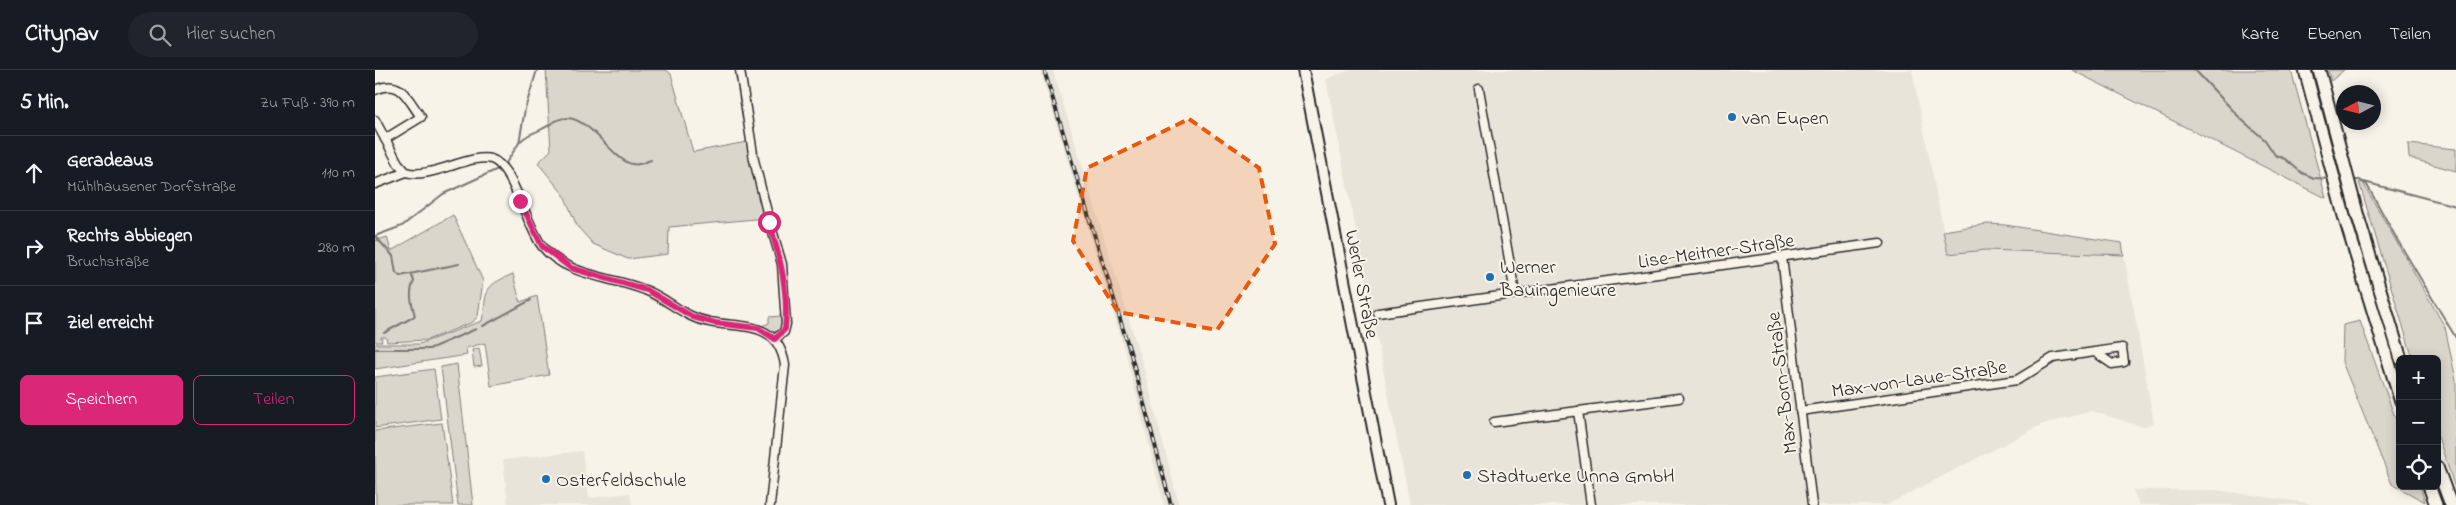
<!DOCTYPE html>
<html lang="de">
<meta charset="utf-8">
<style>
:root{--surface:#171b24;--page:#20242c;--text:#f1f3f6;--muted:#9ea1a6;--line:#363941;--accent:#db2777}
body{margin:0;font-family:"Indie Flower",sans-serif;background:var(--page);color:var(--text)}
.controls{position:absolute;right:15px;bottom:15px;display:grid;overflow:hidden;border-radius:8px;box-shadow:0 2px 12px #0003}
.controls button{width:45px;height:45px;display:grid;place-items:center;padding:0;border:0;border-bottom:1px solid var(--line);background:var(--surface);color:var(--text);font:25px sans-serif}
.compass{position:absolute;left:1961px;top:15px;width:45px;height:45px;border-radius:50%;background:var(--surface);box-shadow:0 2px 12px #0003;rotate:263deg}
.stop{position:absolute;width:15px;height:15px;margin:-11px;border:4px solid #db2777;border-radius:50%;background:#fff}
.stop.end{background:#db2777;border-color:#fff;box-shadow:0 1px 5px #0008}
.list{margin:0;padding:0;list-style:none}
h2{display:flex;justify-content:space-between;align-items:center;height:65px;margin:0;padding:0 20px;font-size:21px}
h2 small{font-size:16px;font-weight:400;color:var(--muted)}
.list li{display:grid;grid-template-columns:32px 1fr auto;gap:15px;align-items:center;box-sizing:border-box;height:75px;padding:0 20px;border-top:1px solid var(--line)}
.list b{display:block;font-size:19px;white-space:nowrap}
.list p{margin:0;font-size:16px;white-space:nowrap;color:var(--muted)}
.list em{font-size:16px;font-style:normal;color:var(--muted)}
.actions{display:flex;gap:10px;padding:15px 20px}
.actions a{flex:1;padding:11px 0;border:1px solid var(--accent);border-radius:8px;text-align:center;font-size:18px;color:var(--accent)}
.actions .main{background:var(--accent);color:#fff}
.icon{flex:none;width:28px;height:28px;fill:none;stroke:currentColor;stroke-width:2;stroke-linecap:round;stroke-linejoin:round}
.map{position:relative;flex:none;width:2081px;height:435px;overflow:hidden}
header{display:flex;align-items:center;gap:30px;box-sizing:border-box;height:70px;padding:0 25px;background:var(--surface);border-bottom:1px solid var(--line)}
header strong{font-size:24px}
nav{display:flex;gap:28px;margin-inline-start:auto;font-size:18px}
.search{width:350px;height:45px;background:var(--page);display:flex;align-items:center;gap:12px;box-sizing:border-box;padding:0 18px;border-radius:28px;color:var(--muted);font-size:19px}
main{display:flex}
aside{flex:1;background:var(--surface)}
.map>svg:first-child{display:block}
.built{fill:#e8e4da}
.green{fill:#dad6cc;stroke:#82807c}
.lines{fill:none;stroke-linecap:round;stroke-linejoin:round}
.stream{stroke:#7a7874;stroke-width:2}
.minor-casing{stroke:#2b2b2b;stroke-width:11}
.major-casing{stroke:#2b2b2b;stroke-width:14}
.highway-casing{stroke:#2b2b2b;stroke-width:15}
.minor{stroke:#f7f3e8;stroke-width:8}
.major{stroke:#f7f3e8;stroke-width:10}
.highway{stroke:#f7f3e8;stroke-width:11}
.rail-casing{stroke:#2b2b2b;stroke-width:4}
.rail{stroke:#f7f3e8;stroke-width:2;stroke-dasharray:5.5;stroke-linecap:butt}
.route{stroke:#db2777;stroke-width:6}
.marked{fill:#e8590c;fill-opacity:0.2;stroke:#e8590c;stroke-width:4;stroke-dasharray:10 6;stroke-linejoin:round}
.poi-dot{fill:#1f6fb2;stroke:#f7f3e8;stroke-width:2}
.labels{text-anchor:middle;stroke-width:4;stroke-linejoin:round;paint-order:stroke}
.poi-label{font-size:20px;fill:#2b2b2b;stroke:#f7f3e8;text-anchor:start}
.street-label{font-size:20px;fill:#2b2b2b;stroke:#f7f3e8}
</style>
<header>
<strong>Citynav</strong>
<div class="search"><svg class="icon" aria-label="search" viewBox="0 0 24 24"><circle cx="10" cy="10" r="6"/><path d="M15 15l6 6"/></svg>Hier suchen</div>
<nav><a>Karte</a><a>Ebenen</a><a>Teilen</a></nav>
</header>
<main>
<aside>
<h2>5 Min.<small>Zu Fuß · 390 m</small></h2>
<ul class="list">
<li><svg class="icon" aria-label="ahead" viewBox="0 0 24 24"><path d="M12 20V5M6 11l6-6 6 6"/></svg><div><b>Geradeaus</b><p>Mühlhausener Dorfstraße</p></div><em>110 m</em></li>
<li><svg class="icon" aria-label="right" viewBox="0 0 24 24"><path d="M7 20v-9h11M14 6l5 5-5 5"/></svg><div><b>Rechts abbiegen</b><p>Bruchstraße</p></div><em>280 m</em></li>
<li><svg class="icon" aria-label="arrive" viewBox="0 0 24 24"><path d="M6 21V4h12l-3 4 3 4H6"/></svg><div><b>Ziel erreicht</b></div></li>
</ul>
<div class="actions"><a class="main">Speichern</a><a>Teilen</a></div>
</aside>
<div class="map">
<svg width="2081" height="435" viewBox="0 0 2081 435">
<rect width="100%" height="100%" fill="#f7f3e8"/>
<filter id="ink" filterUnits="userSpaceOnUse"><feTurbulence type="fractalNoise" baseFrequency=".02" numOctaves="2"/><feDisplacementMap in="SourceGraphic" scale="10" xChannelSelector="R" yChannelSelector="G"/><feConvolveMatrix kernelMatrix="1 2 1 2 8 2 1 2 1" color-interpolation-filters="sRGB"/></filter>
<g filter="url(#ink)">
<g class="built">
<polygon points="665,0 678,0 769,299 804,435 789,435 751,285"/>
<polygon points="975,0 1537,0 1573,184 1611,180 1749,185 1779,353 1768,357 1717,341 1668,354 1512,435 1035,435 951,9"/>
<polygon points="207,381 214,428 255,423 257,435 133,435 128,390"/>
<polygon points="1758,420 1840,420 1933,433 1936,435 1764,435"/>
</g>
<g class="green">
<polygon points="171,0 291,0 296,4 318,82 372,72 391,148 294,157 293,184 253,189 218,174 202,156 189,125 163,93 176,80"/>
<polygon points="1697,0 1916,0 1951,128"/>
<polygon points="1953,0 1969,0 1956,11"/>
<polygon points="2033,74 2081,79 2081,101 2034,88"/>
<polygon points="1984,112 1988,113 2070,257 2081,310 2081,421 2062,364 2062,289 2038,289"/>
<polygon points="78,145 108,211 103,246 98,252 52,270 12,272 11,267 6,267 7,272 0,272 0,171 12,167 16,181"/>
<polygon points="1612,154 1630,155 1747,173 1749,185 1611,180 1573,184 1568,161"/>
<path d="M138,204L145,232L162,226L174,305L116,316L110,273L91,278L92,285L0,299V274H44L107,251C113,220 106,217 138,204Z"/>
<polygon points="407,246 407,257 404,261 399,262 387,256 394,253 394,247"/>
<polygon points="1985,251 2025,361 2025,416 2045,416 2050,432 2017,414 1967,292 1968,255"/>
<polygon points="104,278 107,296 99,297 97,280"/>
<polygon points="82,294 98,435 83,435 66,297"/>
<polygon points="59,299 66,349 0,358 0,307"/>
<polygon points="67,353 78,435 1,435 0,361"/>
</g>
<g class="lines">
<g class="stream">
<polyline points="1820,0 1866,49 1890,70 1900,85 1910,89 1927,103 1939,108 1956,109"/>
<path d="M144,73C151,64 158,64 167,59C176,55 181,48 191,48C215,47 238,90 257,94C263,96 270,92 276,90"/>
<polyline points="131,93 144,73 150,39 162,0"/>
<polyline points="1978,110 1985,110 1992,115 2023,171 2081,268"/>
<polyline points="1989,112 2081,136"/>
<polyline points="84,194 25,206 21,203 18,186 0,166 27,156 68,124 123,99"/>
<polyline points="108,256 156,230"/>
<path d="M9,263L40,246C37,233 33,225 39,211L36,204"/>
<polyline points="0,279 54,279 101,259"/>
</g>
<defs>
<g id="minor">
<polyline points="365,0 379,90 393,146 407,194 411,254 409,262 400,269"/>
<polyline points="1104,19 1140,223"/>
<path d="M0,20C26,8 32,28 46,47L10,69"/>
<path d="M0,50L23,93L31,102C54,110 96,83 116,89C138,95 152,157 167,176C192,207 236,206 270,220C286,226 300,238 316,246C353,264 401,241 410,295L395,435"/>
<polyline points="0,114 31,102"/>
<polyline points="1407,187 1437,435"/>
<polyline points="1003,243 1505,173"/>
<polyline points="1203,341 1216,435"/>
<polyline points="1425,341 1642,310 1678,288 1747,278 1749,292 1737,294 1720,282"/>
<polyline points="1119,352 1304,328"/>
</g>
<polyline id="major" points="928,0 1013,435"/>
<g id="highway">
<polyline points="1930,0 1969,146 2025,329"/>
<polyline points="1944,0 1982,143 2026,289"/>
<polyline points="2062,397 2076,435"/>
<polyline points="2054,416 2061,435"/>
</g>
</defs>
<use href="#minor" class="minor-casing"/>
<use href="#major" class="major-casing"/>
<use href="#highway" class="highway-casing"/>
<use href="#minor" class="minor"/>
<use href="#major" class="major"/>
<use href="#highway" class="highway"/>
<defs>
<polyline id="rail" points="669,0 756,285 796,435"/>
</defs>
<use href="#rail" class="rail-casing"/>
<use href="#rail" class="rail"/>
</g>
</g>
<g class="lines" filter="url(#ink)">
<path class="route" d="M145,131L167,176L196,198L272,220L318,247L340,253L383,258L400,269L410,259C414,222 405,187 394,152"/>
</g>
<path class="marked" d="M814,49L884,98L900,174L842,260L743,242L698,171L712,98Z"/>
<g class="poi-dot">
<circle cx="1357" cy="47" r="5"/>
<circle cx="1115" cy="207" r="5"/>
<circle cx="1092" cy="405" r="5"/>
<circle cx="171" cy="409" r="5"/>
</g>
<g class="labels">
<g class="poi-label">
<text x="1367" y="54">van Eupen</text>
<text x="1125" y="203">Werner<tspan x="1125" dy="23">Bauingenieure</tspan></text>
<text x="1102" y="412">Stadtwerke Unna GmbH</text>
<text x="181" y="416">Osterfeldschule</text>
</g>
<g class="street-label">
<text transform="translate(1341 180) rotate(-8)" y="7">Lise-Meitner-Straße</text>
<text transform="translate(988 214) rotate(79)" y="7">Werler Straße</text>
<text transform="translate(1544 308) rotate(-8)" y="7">Max-von-Laue-Straße</text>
<text transform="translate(1406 313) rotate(-97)" y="7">Max-Born-Straße</text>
</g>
</g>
</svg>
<div class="controls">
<button>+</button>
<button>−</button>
<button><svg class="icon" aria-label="locate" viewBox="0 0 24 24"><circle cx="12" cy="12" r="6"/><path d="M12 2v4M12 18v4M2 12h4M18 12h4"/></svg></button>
</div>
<svg class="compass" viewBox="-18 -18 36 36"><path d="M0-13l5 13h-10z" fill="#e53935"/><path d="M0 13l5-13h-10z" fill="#9ea1a6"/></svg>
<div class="stop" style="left:394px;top:152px"></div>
<div class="stop end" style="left:145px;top:131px"></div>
</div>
</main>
